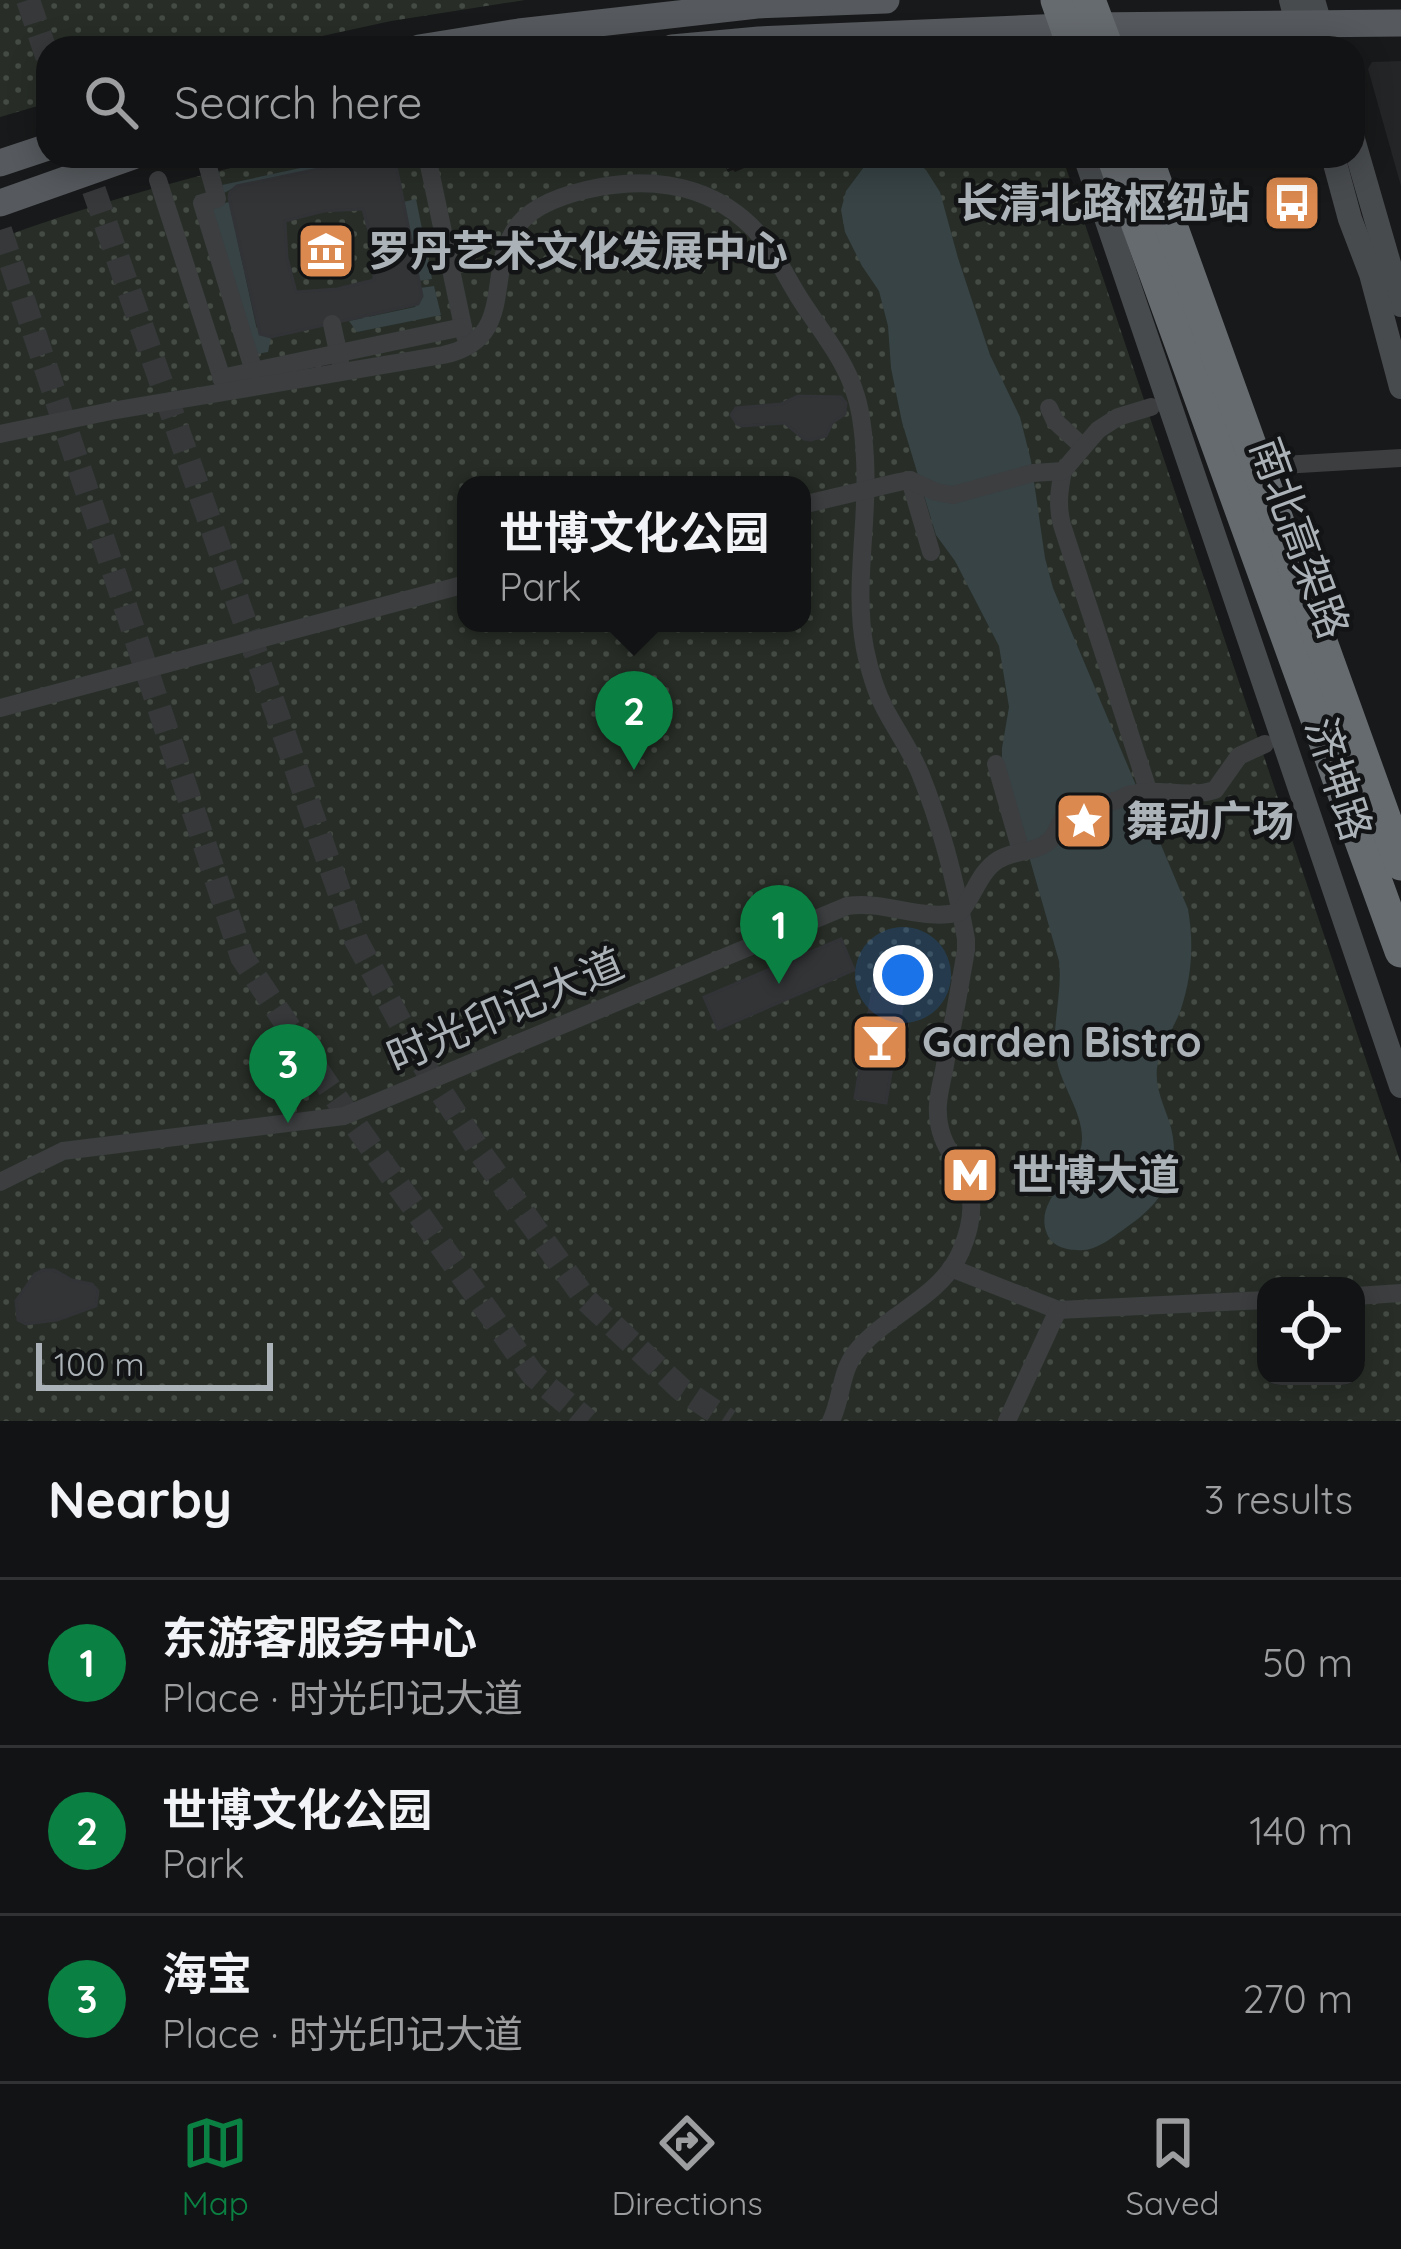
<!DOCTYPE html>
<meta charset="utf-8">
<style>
:root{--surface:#121314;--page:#1f2022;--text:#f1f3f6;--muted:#9c9ea0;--line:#313234;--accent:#0b8043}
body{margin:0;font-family:Quicksand,"Noto Sans SC",sans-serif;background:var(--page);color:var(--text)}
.controls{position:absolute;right:36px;bottom:36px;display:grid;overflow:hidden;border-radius:24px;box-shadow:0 6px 30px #0003}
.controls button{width:108px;height:108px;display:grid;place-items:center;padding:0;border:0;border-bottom:3px solid var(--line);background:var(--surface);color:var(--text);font:60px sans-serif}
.scale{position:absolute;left:36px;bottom:30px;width:237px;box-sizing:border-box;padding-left:12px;border:6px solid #acb3b8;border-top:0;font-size:33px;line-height:42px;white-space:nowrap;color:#acb3b8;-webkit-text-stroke:9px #131415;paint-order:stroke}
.you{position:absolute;left:903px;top:975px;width:42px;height:42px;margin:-30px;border:9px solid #fff;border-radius:50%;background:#1a73e8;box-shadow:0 0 0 18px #1a73e833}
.badge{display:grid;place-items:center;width:78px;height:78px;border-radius:50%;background:var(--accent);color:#fff;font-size:39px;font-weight:700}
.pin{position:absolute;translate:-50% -99px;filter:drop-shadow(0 3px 6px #0008)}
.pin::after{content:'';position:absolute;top:63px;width:42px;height:36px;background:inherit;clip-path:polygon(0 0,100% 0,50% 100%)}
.popup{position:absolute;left:457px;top:476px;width:354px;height:156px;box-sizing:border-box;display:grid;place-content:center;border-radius:24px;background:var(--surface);filter:drop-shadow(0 3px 9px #0005);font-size:39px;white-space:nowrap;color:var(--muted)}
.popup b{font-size:45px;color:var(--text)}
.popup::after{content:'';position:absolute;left:50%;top:100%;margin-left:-24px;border:24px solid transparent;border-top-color:var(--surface)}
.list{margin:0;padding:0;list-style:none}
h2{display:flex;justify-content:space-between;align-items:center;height:156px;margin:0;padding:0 48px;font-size:51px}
h2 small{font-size:39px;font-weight:400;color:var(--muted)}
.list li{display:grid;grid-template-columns:78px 1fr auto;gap:36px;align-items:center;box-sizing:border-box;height:168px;padding:0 48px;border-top:3px solid var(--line)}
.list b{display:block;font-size:45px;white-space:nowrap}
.list p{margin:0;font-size:39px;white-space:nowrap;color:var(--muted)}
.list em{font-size:39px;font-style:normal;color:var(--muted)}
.icon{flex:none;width:66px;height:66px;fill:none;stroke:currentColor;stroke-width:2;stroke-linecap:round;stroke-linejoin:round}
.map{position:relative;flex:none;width:1401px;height:1421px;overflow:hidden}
.search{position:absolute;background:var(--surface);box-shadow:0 6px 30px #0003;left:36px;right:36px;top:36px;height:132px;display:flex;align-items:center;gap:30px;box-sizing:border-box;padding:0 42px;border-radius:36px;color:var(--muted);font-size:45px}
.sheet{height:660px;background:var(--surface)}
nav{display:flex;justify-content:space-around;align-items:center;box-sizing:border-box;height:168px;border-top:3px solid var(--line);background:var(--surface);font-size:33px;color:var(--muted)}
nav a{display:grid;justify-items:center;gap:6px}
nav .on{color:var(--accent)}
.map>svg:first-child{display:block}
.built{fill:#242527}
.grass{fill:url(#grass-dots);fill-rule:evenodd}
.water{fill:#374345}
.building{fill:#333436;stroke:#323336;stroke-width:3;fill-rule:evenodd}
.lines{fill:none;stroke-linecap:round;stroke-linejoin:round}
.secondary-tunnel{stroke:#36383a;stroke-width:24;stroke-dasharray:24 12;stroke-linecap:butt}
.street{stroke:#3c3e40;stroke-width:18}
.secondary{stroke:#484b4e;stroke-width:24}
.primary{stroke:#56595d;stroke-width:27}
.highway-bridge{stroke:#666b6f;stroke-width:33}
.labels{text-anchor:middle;stroke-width:9;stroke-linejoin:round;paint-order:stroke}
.poi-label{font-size:42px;font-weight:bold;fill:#acb3b8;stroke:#131415;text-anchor:start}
.street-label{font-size:42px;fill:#acb3b8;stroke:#131415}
</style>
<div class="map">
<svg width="1401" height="1421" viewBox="0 0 1401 1421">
<defs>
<pattern id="grass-dots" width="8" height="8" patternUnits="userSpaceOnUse" patternTransform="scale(3)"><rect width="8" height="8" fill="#282e27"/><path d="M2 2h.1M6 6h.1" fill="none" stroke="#444a44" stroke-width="1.8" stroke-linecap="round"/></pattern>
</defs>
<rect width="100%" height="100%" fill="#18191a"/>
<polygon class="built" points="1401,61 1401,186 1368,69 1372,62"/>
<g class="grass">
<polygon points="0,0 525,0 391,21 267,48 48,48 48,103 0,117"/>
<path d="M283,156H720L728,172L733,170L735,172L760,161L759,158L762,156H1062L1401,1164V1421H0V238C93,204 187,177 283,156ZM466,485H802V623H466ZM1266,1286H1356V1376H1266Z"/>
</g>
<g class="water">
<polygon points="356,156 380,156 237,186 224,193 222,185"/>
<path d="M911,156L926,170L940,192L958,258L990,355L1020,417L1031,461L1045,558L1053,588L1188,909C1194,944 1192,975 1181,1009C1174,1029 1160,1046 1157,1068C1155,1087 1163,1103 1169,1121C1183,1164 1167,1199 1131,1224C1118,1233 1100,1249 1084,1250C1069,1251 1051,1248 1046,1231C1035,1198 1081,1172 1082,1140C1083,1113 1062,1087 1057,1061C1050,1028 1063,995 1059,961L1002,762V748L1009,707L999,646L955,561L936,535L902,422L891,368L888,326L879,291L862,266L845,232L841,210L846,191L864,167L888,157Z"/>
<polygon points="416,199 432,279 419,281 403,202"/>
<polygon points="229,202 257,330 260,335 271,337 268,352 257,354 210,207"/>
<polygon points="434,286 441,315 357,332 349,321 415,307 421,296 420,288"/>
</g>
<g class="building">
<path d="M380,156L390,157L396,165L422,296L418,304L271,337L260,334L229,198L230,192L237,186ZM363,209L372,242L374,280L337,289L296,292L287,258L285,221L324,211Z"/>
<polygon points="724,156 757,156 728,167"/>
<polygon points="798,396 841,397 846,403 845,414 832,423 826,436 811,440 804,439 785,423 742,426 737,424 731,415 736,408 781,404"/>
<polygon points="841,939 854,970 718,1029 704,997"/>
<polygon points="874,982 905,988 886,1103 855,1098"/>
<polygon points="43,1270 54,1270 72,1280 92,1284 98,1291 96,1306 57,1320 26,1324 18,1320 16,1301 35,1274"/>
</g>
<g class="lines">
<g class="secondary-tunnel">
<polyline points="28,0 48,59"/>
<polyline points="82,156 356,940 421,1061 482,1155 586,1300 681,1389 729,1421"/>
<polyline points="0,230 242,957 334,1095 533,1375 588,1421"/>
</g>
<g class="street">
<polyline points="427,156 465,336"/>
<polyline points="208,167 217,199 202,203 257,381"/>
<polyline points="158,180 225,388"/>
<polyline points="332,324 340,361"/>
<polyline points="221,378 463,327"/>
<polyline points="1049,408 1055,421 1082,446"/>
<path d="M0,434L111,411L443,355C520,339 482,269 519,224C537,202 573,192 600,187C667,175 728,191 769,247C781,264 790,284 802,302C821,331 846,361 856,396C862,415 864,439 865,459C869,522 853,586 865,649C869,668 876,692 885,709C896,730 911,751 920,773C941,825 956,883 966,939V950C960,986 953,1023 946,1059C944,1074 939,1089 938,1104C934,1167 995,1170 961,1251C941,1298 886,1314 856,1352C840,1372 842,1399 831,1421"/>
<polyline points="1250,467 1401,458"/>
<path d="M1063,471C1059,491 1057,506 1062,525L1149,793"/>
<polyline points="910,480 931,552"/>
<polyline points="802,505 899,482 910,480 936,492 953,495 1033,473 1063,471 1098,430 1118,417 1151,407"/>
<polyline points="0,708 466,584"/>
<polyline points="996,764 1021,851"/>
<path d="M0,1182L63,1151L344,1116L847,906C885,900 923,922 960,912C974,896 979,872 998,860C1013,850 1036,853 1049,841C1058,833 1060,818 1070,810C1083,800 1100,805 1115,801C1121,799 1126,795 1132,794C1159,787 1186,799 1215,790L1239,756L1265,744"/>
<polyline points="951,1268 1058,1310 1266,1300"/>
<polyline points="1356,1296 1401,1293"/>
<polyline points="1007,1421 1058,1310"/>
</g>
<g class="secondary">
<polyline points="1291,0 1304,48"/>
<polyline points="1313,0 1327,48"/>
<polyline points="1353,139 1401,305"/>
<polyline points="1085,156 1401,1086"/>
<polyline points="1333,156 1350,219 1371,274 1401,387"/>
</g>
<g class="primary">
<polyline points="419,48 519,32 757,5 886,0"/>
<polyline points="672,48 759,40 1087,26 1401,23"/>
<polyline points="0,163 48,147"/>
<polyline points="0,203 133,156"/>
</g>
<g class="highway-bridge">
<polyline points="1057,0 1074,48"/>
<polyline points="1089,0 1107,48"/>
<polyline points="1113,156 1401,951"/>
<polyline points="1146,156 1401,864"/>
</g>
</g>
<defs>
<symbol id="bus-square" viewBox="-11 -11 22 22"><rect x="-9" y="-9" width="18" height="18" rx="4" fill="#db894f" stroke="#131415"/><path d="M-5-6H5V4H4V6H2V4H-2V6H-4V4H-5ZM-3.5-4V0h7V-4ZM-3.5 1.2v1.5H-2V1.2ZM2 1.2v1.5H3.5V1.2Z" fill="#fff"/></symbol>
<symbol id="museum-square" viewBox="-11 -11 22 22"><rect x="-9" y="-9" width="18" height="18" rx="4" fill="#db894f" stroke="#131415"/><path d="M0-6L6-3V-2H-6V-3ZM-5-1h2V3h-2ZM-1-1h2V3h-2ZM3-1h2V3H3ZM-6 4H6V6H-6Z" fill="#fff"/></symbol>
<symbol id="sight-square" viewBox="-11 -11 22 22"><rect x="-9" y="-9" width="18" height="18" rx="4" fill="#db894f" stroke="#131415"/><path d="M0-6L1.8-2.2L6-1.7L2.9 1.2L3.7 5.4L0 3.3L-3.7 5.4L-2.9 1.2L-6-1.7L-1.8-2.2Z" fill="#fff"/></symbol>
<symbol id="bar-square" viewBox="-11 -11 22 22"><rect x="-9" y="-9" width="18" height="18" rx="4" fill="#db894f" stroke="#131415"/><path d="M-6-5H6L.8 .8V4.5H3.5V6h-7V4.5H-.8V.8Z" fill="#fff"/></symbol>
<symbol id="metro-square" viewBox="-11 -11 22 22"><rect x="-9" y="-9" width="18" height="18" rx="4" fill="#db894f" stroke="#131415"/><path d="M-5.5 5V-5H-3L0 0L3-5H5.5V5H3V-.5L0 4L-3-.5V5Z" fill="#fff"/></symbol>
</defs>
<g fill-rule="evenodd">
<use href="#bus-square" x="1259" y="170" width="66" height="66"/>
<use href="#museum-square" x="293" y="218" width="66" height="66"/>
<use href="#sight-square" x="1051" y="788" width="66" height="66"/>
<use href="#bar-square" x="847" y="1009" width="66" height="66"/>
<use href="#metro-square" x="937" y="1142" width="66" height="66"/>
</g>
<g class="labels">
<g class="poi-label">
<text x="1250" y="218" text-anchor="end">长清北路枢纽站</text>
<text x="368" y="266">罗丹艺术文化发展中心</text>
<text x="1126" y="836">舞动广场</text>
<text x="922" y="1057">Garden Bistro</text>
<text x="1012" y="1190">世博大道</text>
</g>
<g class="street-label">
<text transform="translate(1300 538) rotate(70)" y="15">南北高架路</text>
<text transform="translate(1339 779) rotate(72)" y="15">济坤路</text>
<text transform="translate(505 1010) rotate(-23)" y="15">时光印记大道</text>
</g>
</g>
</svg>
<div class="controls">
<button><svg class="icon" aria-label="locate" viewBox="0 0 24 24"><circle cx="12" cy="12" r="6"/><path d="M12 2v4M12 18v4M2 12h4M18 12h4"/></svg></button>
</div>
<div class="scale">100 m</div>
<div class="you"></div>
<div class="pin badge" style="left:779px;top:984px">1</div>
<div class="pin badge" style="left:634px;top:770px">2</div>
<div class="popup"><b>世博文化公园</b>Park</div>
<div class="pin badge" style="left:288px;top:1123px">3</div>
<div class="search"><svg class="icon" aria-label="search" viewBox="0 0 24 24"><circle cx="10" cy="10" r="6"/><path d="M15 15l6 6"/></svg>Search here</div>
</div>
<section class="sheet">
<h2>Nearby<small>3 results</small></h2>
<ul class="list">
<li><span class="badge">1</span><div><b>东游客服务中心</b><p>Place · 时光印记大道</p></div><em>50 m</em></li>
<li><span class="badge">2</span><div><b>世博文化公园</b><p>Park</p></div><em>140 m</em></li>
<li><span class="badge">3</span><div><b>海宝</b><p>Place · 时光印记大道</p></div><em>270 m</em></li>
</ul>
</section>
<nav>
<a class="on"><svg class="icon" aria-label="map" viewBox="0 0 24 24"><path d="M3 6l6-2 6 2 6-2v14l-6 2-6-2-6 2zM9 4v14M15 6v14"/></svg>Map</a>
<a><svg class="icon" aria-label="directions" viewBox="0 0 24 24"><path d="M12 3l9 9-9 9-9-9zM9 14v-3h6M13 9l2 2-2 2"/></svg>Directions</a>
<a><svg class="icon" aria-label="saved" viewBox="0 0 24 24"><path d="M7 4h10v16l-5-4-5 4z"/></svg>Saved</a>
</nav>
